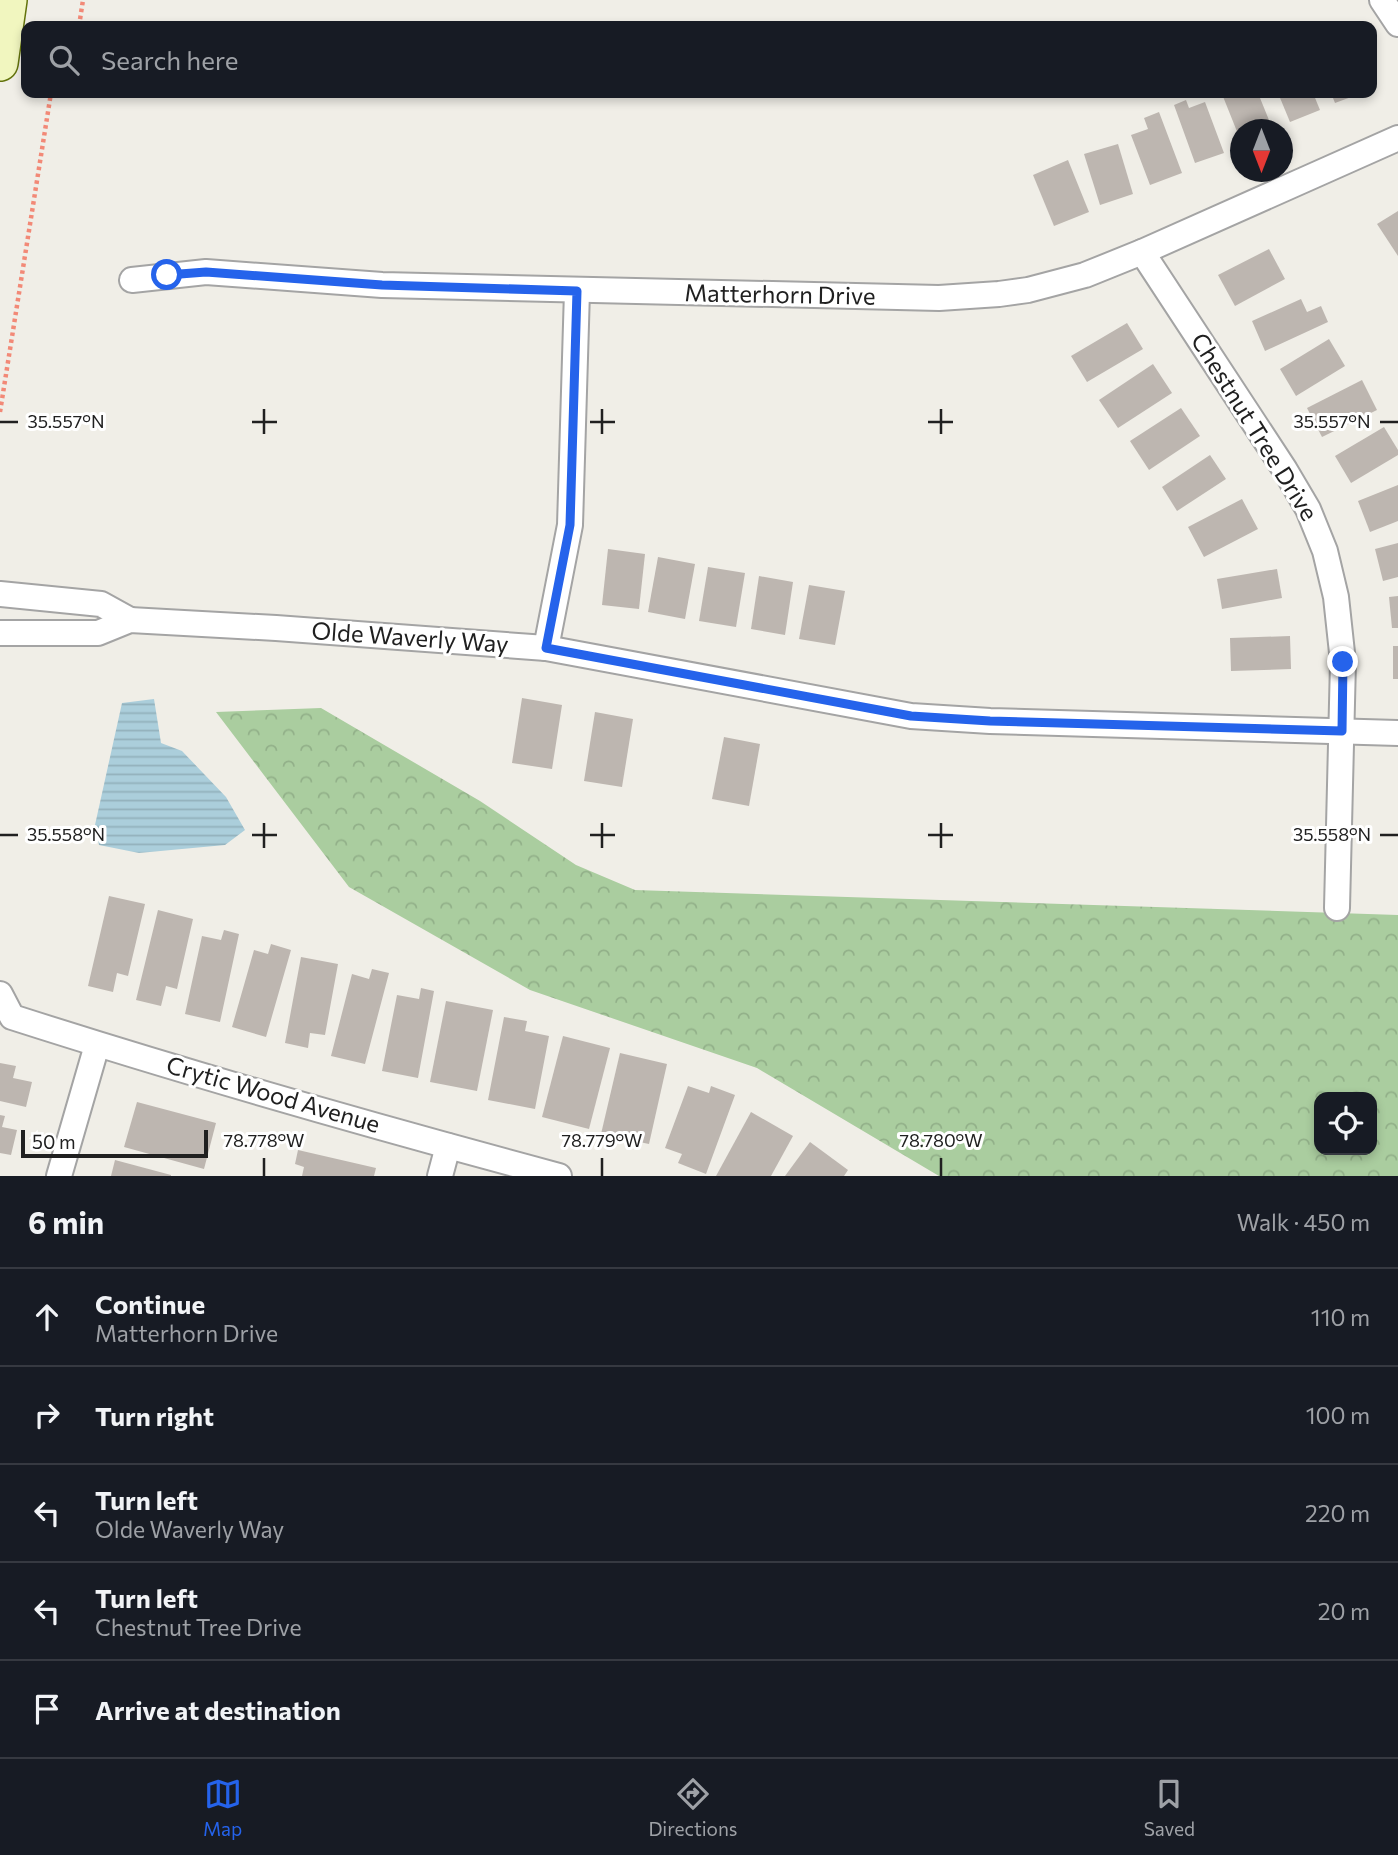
<!DOCTYPE html>
<meta charset="utf-8">
<style>
:root{--surface:#171b24;--page:#20242c;--text:#f1f3f6;--muted:#9ea1a6;--line:#363941;--accent:#2563eb}
body{margin:0;font-family:Commissioner,sans-serif;background:var(--page);color:var(--text)}
.controls{position:absolute;right:21px;bottom:21px;display:grid;overflow:hidden;border-radius:14px;box-shadow:0 4px 10px #0003}
.controls button{width:63px;height:63px;display:grid;place-items:center;padding:0;border:0;border-bottom:2px solid var(--line);background:var(--surface);color:var(--text);font:35px sans-serif}
.compass{position:absolute;left:1230px;top:119px;width:63px;height:63px;border-radius:50%;background:var(--surface);box-shadow:0 4px 10px #0003;rotate:180deg}
.scale{position:absolute;left:21px;bottom:18px;width:187px;box-sizing:border-box;padding-left:7px;border:4px solid #202020;border-top:0;font-size:19px;line-height:24px;white-space:nowrap;color:#202020;-webkit-text-stroke:5px #fff;paint-order:stroke}
.stop{position:absolute;width:21px;height:21px;margin:-16px;border:5px solid #2563eb;border-radius:50%;background:#fff}
.stop.end{background:#2563eb;border-color:#fff;box-shadow:0 2px 7px #0008}
.list{margin:0;padding:0;list-style:none}
h2{display:flex;justify-content:space-between;align-items:center;height:91px;margin:0;padding:0 28px;font-size:30px}
h2 small{font-size:23px;font-weight:400;color:var(--muted)}
.list li{display:grid;grid-template-columns:46px 1fr auto;gap:21px;align-items:center;box-sizing:border-box;height:98px;padding:0 28px;border-top:2px solid var(--line)}
.list b{display:block;font-size:26px;white-space:nowrap}
.list p{margin:0;font-size:23px;white-space:nowrap;color:var(--muted)}
.list em{font-size:23px;font-style:normal;color:var(--muted)}
.icon{flex:none;width:38px;height:38px;fill:none;stroke:currentColor;stroke-width:2;stroke-linecap:round;stroke-linejoin:round}
.map{position:relative;flex:none;width:1398px;height:1176px;overflow:hidden}
.search{position:absolute;background:var(--surface);box-shadow:0 4px 10px #0003;left:21px;right:21px;top:21px;height:77px;display:flex;align-items:center;gap:18px;box-sizing:border-box;padding:0 24px;border-radius:14px;color:var(--muted);font-size:26px}
.sheet{height:581px;background:var(--surface)}
nav{display:flex;justify-content:space-around;align-items:center;box-sizing:border-box;height:98px;border-top:2px solid var(--line);background:var(--surface);font-size:19px;color:var(--muted)}
nav a{display:grid;justify-items:center;gap:4px}
nav .on{color:var(--accent)}
.map>svg:first-child{display:block}
.forest{fill:url(#forest-crowns);fill-rule:evenodd}
.water{fill:url(#water-rules)}
.building{fill:#bdb6b0}
.lines{fill:none;stroke-linecap:round;stroke-linejoin:round}
.street-casing{stroke:#a4a4a4;stroke-width:28}
.secondary-casing{stroke:#63730c;stroke-width:38}
.path{stroke:#f28977;stroke-width:4.5;stroke-dasharray:3.5 3.5;stroke-linecap:butt}
.street{stroke:#fff;stroke-width:24}
.secondary{stroke:#f1f6bf;stroke-width:35}
.route{stroke:#2563eb;stroke-width:9}
.ticks{fill:none;stroke:#202020;stroke-width:2.5}
.labels{text-anchor:middle;stroke-width:6;stroke-linejoin:round;paint-order:stroke}
.street-label{font-size:24px;fill:#202020;stroke:#fff}
.ticks-label{font-size:18px;text-anchor:middle;fill:#202020;stroke:#fff;stroke-width:6;stroke-linejoin:round;paint-order:stroke}
</style>
<div class="map">
<svg width="1398" height="1176" viewBox="0 0 1398 1176">
<defs>
<pattern id="forest-crowns" width="20" height="18" patternUnits="userSpaceOnUse" patternTransform="scale(1.75)"><rect width="20" height="18" fill="#aacd9f"/><path d="M2 6a3 3 0 1 1 6 0M12 15a3 3 0 1 1 6 0" fill="none" stroke="#92b089"/></pattern>
<pattern id="water-rules" width="6" height="5" patternUnits="userSpaceOnUse" patternTransform="scale(1.75)"><rect width="6" height="5" fill="#abcedb"/><path d="M0 2.5h6" fill="none" stroke="#93b1bc"/></pattern>
</defs>
<rect width="100%" height="100%" fill="#f0eee7"/>
<path class="forest" d="M321,708L480,801L576,865L635,890L1398,915V1176H939L757,1068L530,990L349,887L216,712ZM1319,1097H1372V1150H1319Z"/>
<polygon class="water" points="154,699 161,743 182,751 226,797 245,830 225,845 139,853 99,845 95,825 122,703"/>
<g class="building">
<polygon points="1226,93 1258,93 1273,130 1240,130 1240,139 1222,94"/>
<polygon points="1278,93 1313,93 1320,110 1290,122"/>
<polygon points="1331,93 1362,93 1335,103"/>
<polygon points="1186,100 1189,108 1205,102 1224,153 1195,163 1174,105"/>
<polygon points="1159,112 1182,173 1150,185 1131,135 1148,129 1144,118"/>
<polygon points="1118,144 1133,194 1100,205 1084,154"/>
<polygon points="1068,160 1089,212 1054,226 1033,175"/>
<polygon points="1398,211 1398,256 1377,224"/>
<polygon points="1269,249 1285,279 1235,306 1218,275"/>
<polygon points="1301,299 1307,312 1321,306 1328,322 1265,351 1252,321"/>
<polygon points="1127,323 1143,349 1087,382 1071,356"/>
<polygon points="1329,339 1345,366 1296,396 1280,369"/>
<polygon points="1153,364 1172,393 1118,428 1099,400"/>
<polygon points="1362,380 1377,410 1322,437 1307,408"/>
<polygon points="1181,408 1200,436 1149,470 1130,441"/>
<polygon points="1384,427 1398,450 1398,455 1351,483 1335,456"/>
<polygon points="1210,455 1226,479 1177,511 1162,487"/>
<polygon points="1398,485 1398,521 1370,532 1358,501"/>
<polygon points="1242,499 1258,529 1204,557 1188,527"/>
<polygon points="1398,543 1398,577 1383,581 1375,549"/>
<polygon points="608,549 645,554 639,609 602,605"/>
<polygon points="658,557 695,564 685,619 648,612"/>
<polygon points="708,567 745,573 736,627 699,621"/>
<polygon points="1277,569 1282,598 1222,609 1217,579"/>
<polygon points="759,576 793,582 785,635 751,629"/>
<polygon points="809,585 845,591 835,645 799,639"/>
<polygon points="1398,596 1398,628 1392,628 1389,597"/>
<polygon points="1290,636 1291,669 1231,671 1230,638"/>
<rect x="1393" y="646" width="5" height="33"/>
<polygon points="522,698 562,705 552,769 512,763"/>
<polygon points="595,712 633,719 622,787 584,781"/>
<polygon points="724,737 760,744 749,806 712,799"/>
<polygon points="109,896 145,904 128,976 117,973 113,992 88,986"/>
<polygon points="158,910 193,919 177,989 166,986 161,1006 136,1000"/>
<polygon points="224,930 239,934 220,1022 185,1014 202,936 221,940"/>
<polygon points="271,944 291,950 266,1037 232,1027 254,950 268,954"/>
<polygon points="301,957 338,964 325,1035 310,1033 308,1048 285,1043"/>
<polygon points="372,969 389,973 365,1064 331,1056 352,974 369,979"/>
<polygon points="421,988 434,991 418,1078 382,1071 397,995 419,999"/>
<polygon points="446,1001 493,1010 477,1091 430,1082"/>
<polygon points="504,1017 527,1021 525,1031 549,1036 535,1109 488,1100"/>
<polygon points="563,1036 610,1048 589,1129 542,1117"/>
<polygon points="620,1053 667,1064 649,1144 601,1134"/>
<polygon points="0,1063 16,1066 13,1078 32,1082 26,1107 0,1101"/>
<polygon points="688,1086 709,1093 711,1086 735,1095 706,1174 678,1163 682,1154 665,1148"/>
<polygon points="137,1102 216,1123 204,1169 124,1147"/>
<polygon points="751,1112 793,1136 771,1176 716,1176"/>
<polygon points="0,1115 5,1116 2,1127 17,1130 11,1155 0,1153"/>
<polygon points="810,1142 848,1170 844,1176 785,1176"/>
<polygon points="298,1150 376,1168 374,1176 302,1176 304,1167 295,1164"/>
<polygon points="115,1160 171,1175 171,1176 111,1176"/>
</g>
<g class="lines">
<defs>
<g id="street">
<polyline points="1382,0 1398,24"/>
<polyline points="1142,252 1285,470 1308,509 1325,551 1336,597 1343,662 1337,908"/>
<polyline points="132,280 206,272 382,285 939,298 999,294 1028,290 1085,275 1142,252 1398,138"/>
<polyline points="0,594 101,604 130,620"/>
<polyline points="0,633 98,633 130,620 276,628 546,648 911,716 990,721 1398,733"/>
<polyline points="546,648 570,525 577,291"/>
<path d="M0,994L12,1017C193,1075 376,1127 559,1176"/>
<polyline points="59,1176 97,1045"/>
<polyline points="440,1176 448,1146"/>
</g>
<polyline id="secondary" points="0,63 9,0"/>
</defs>
<use href="#street" class="street-casing"/>
<use href="#secondary" class="secondary-casing"/>
<g class="path">
<polyline points="79,26 83,0"/>
<polyline points="0,412 51,93"/>
</g>
<use href="#street" class="street"/>
<use href="#secondary" class="secondary"/>
</g>
<g class="lines">
<polyline class="route" points="167,275 206,272 382,285 577,291 570,525 546,648 911,716 990,721 1342,731 1343,662"/>
</g>
<path class="ticks" d="M264,409V434M602,409V434M941,409V434M0,422H18M252,422H277M590,422H615M928,422H953M1380,422H1398M264,823V848M602,823V848M941,823V848M0,835H18M252,835H277M590,835H615M928,835H953M1380,835H1398M264,1158V1176M602,1158V1176M941,1158V1176"/>
<g class="labels">
<g class="street-label">
<text transform="translate(780 295) rotate(1)" y="8">Matterhorn Drive</text>
<text transform="translate(1254 427) rotate(58)" y="8">Chestnut Tree Drive</text>
<text transform="translate(410 638) rotate(4)" y="8">Olde Waverly Way</text>
<text transform="translate(273 1095) rotate(16)" y="8">Crytic Wood Avenue</text>
</g>
</g>
<g class="ticks-label">
<text x="1332" y="428">35.557°N</text>
<text x="66" y="428">35.557°N</text>
<text x="1332" y="841">35.558°N</text>
<text x="66" y="841">35.558°N</text>
<text x="264" y="1147">78.778°W</text>
<text x="602" y="1147">78.779°W</text>
<text x="941" y="1147">78.780°W</text>
</g>
</svg>
<div class="controls">
<button><svg class="icon" aria-label="locate" viewBox="0 0 24 24"><circle cx="12" cy="12" r="6"/><path d="M12 2v4M12 18v4M2 12h4M18 12h4"/></svg></button>
</div>
<svg class="compass" viewBox="-18 -18 36 36"><path d="M0-13l5 13h-10z" fill="#e53935"/><path d="M0 13l5-13h-10z" fill="#9ea1a6"/></svg>
<div class="scale">50 m</div>
<div class="stop" style="left:167px;top:275px"></div>
<div class="stop end" style="left:1343px;top:662px"></div>
<div class="search"><svg class="icon" aria-label="search" viewBox="0 0 24 24"><circle cx="10" cy="10" r="6"/><path d="M15 15l6 6"/></svg>Search here</div>
</div>
<section class="sheet">
<h2>6 min<small>Walk · 450 m</small></h2>
<ul class="list">
<li><svg class="icon" aria-label="ahead" viewBox="0 0 24 24"><path d="M12 20V5M6 11l6-6 6 6"/></svg><div><b>Continue</b><p>Matterhorn Drive</p></div><em>110 m</em></li>
<li><svg class="icon" aria-label="right" viewBox="0 0 24 24"><path d="M7 20v-9h11M14 6l5 5-5 5"/></svg><div><b>Turn right</b></div><em>100 m</em></li>
<li><svg class="icon" aria-label="left" viewBox="0 0 24 24"><path d="M17 20v-9H6M10 6l-5 5 5 5"/></svg><div><b>Turn left</b><p>Olde Waverly Way</p></div><em>220 m</em></li>
<li><svg class="icon" aria-label="left" viewBox="0 0 24 24"><path d="M17 20v-9H6M10 6l-5 5 5 5"/></svg><div><b>Turn left</b><p>Chestnut Tree Drive</p></div><em>20 m</em></li>
<li><svg class="icon" aria-label="arrive" viewBox="0 0 24 24"><path d="M6 21V4h12l-3 4 3 4H6"/></svg><div><b>Arrive at destination</b></div></li>
</ul>
</section>
<nav>
<a class="on"><svg class="icon" aria-label="map" viewBox="0 0 24 24"><path d="M3 6l6-2 6 2 6-2v14l-6 2-6-2-6 2zM9 4v14M15 6v14"/></svg>Map</a>
<a><svg class="icon" aria-label="directions" viewBox="0 0 24 24"><path d="M12 3l9 9-9 9-9-9zM9 14v-3h6M13 9l2 2-2 2"/></svg>Directions</a>
<a><svg class="icon" aria-label="saved" viewBox="0 0 24 24"><path d="M7 4h10v16l-5-4-5 4z"/></svg>Saved</a>
</nav>
